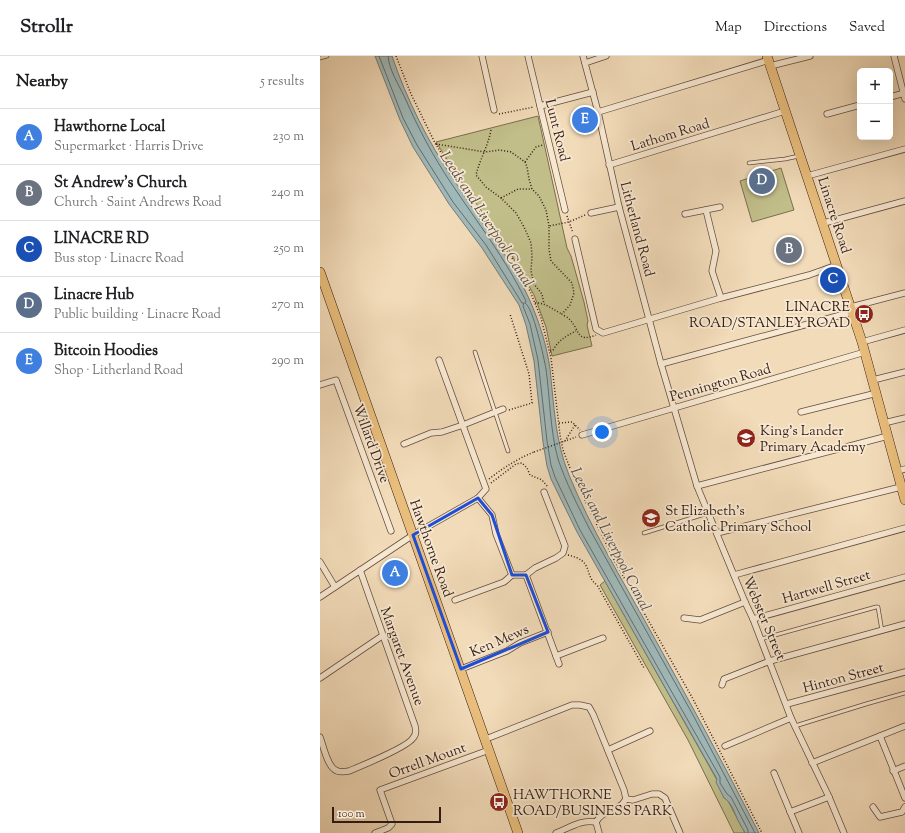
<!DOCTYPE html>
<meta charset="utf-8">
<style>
:root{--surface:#fff;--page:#f2f2f2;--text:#202124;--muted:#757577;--line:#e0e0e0;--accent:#8f2418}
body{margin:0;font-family:"Sorts Mill Goudy",serif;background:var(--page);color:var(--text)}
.controls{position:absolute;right:12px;top:12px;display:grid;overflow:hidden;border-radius:6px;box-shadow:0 4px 16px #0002}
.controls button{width:36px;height:36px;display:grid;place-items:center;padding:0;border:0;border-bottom:1px solid var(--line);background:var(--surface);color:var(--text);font:20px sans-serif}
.scale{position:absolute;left:12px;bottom:10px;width:109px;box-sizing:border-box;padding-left:4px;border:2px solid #351d13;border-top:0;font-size:11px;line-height:14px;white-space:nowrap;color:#351d13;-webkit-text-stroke:3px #f7e8d2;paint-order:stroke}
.you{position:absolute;left:282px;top:376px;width:14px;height:14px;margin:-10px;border:3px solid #fff;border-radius:50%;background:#1a73e8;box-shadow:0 0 0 6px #1a73e833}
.badge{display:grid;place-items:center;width:26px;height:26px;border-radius:50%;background:var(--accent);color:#fff;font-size:13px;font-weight:700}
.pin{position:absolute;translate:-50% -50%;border:2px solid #fff;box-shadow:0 1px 4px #0006}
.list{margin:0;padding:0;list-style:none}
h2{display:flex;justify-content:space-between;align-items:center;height:52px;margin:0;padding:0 16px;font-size:17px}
h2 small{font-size:13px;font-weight:400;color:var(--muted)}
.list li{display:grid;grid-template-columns:26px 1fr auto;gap:12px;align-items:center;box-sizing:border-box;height:56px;padding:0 16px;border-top:1px solid var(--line)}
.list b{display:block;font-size:15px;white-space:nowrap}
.list p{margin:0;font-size:13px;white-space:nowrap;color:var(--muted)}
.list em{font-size:13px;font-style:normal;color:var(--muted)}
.map{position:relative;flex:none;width:585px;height:777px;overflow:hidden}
header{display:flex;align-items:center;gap:24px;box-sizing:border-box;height:56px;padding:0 20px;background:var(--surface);border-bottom:1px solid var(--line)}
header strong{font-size:19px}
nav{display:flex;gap:22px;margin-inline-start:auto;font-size:14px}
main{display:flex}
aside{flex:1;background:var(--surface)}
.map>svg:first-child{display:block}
.green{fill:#c1be8a;stroke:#7b6e4e}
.water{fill:#9fb9ba;stroke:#757b77}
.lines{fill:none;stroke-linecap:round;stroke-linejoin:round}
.shore{stroke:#6a6b66;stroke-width:1}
.lane-casing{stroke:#644c3c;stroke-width:4.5}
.street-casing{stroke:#644c3c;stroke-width:7}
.primary-casing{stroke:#351d13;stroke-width:10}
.path{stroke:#351d13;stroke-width:1.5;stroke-dasharray:1 2;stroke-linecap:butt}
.lane{stroke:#f7e8d2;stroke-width:3}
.street{stroke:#f7e8d2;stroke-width:5.5}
.primary{stroke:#e9be7c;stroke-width:9}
.path-bridge{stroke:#351d13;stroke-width:1.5;stroke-dasharray:1 2;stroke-linecap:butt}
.marked{fill:none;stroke:#1d4ed8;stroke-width:3;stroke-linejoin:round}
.labels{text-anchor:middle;stroke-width:3.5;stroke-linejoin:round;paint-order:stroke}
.street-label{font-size:14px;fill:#351d13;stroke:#f7e8d2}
.poi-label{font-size:14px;fill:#351d13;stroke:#f7e8d2;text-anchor:start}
.water-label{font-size:15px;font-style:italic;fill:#554c45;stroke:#f7e8d2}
</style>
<header>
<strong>Strollr</strong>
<nav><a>Map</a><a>Directions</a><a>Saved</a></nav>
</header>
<main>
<aside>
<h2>Nearby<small>5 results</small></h2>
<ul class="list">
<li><span class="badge" style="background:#3f7fe0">A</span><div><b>Hawthorne Local</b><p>Supermarket · Harris Drive</p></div><em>230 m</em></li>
<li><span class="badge" style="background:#6b7280">B</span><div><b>St Andrew's Church</b><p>Church · Saint Andrews Road</p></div><em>240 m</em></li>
<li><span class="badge" style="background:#1a4fb4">C</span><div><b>LINACRE RD</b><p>Bus stop · Linacre Road</p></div><em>250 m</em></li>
<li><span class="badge" style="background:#5c6f8a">D</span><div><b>Linacre Hub</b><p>Public building · Linacre Road</p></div><em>270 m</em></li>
<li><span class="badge" style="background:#3f7fe0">E</span><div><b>Bitcoin Hoodies</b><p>Shop · Litherland Road</p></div><em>290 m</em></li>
</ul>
</aside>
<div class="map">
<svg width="585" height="777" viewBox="0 0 585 777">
<rect width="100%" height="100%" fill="#f2dbb9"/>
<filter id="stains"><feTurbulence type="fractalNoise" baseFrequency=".005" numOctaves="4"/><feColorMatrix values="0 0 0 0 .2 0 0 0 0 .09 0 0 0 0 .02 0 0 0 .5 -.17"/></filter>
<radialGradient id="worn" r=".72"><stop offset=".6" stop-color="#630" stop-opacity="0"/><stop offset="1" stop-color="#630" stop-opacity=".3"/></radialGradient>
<g class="green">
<polygon points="218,60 247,192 251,200 264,246 268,265 267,269 272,290 232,300 226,271 214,239 186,189 150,139 116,86"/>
<polygon points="461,112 474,154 432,166 420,125"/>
<polygon points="285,525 397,724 404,742 407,743 425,777 414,777 368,684 280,529"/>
</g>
<path class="water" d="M55,0H72C87,44 108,86 134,124C147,144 160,163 173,182C184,197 195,213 203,230C216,256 226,284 230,313C234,349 235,385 249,419C271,473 302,523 330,574C367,641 404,708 439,777H425C424,774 421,771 420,768C415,760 413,747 404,742L396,726L397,723L257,476L231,423L227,410L223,386L214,305L206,269L199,249L162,192L129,148L93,91L80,64Z"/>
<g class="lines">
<g class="shore">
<polyline points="59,0 83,62 97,89 133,146 166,189 202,247 204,247 203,250 210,268 218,304 227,385 231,409 235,421 260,474 400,721 400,727 407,738 411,741 428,774 428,777"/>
<path d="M68,0C69,14 79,29 85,42C98,72 113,100 131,127C157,166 186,203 206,245L205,247C213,251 224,302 226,313C230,342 230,374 238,403C246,427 258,450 269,472L373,659L435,777"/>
</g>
<defs>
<g id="lane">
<polyline points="0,2 7,0"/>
<polyline points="429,107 465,103 479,100"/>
<polyline points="155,296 188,395"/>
<polyline points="324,477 388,457"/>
<polyline points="441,583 556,551 558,551 562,575"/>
<polyline points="475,670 546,648 585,637"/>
</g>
<g id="street">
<polyline points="162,0 174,54"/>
<polyline points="208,0 245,154"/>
<polyline points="263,0 278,56 299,151 341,308 377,430 425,546 433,563 471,662 509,741 524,777"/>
<polyline points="574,0 585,43"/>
<polyline points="265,7 286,0"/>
<polyline points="450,10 490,0"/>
<polyline points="570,41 585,37"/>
<polyline points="220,50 273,36"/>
<polyline points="278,56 449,4"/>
<polyline points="507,58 540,49"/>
<polyline points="289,109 465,55"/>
<polyline points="487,120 585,93"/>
<polyline points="386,154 396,195 392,215 401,242"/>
<polyline points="271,157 299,151"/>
<polyline points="365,158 400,151"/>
<polyline points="504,167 585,145"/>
<polyline points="255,183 276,273 283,277 401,242 489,219 517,209"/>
<polyline points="531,251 585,237"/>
<polyline points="542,286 585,274"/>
<polyline points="341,308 532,256"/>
<polyline points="553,324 585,316"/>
<polyline points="0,329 16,324 71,475"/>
<polyline points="481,356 557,337"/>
<polyline points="564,367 585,362"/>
<polyline points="262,379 545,296"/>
<polyline points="84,388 111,377 122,376 143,369 183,353"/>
<polyline points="578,415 585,413"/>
<polyline points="377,430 568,380"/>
<polyline points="158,442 172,459 176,478 192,519 206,519 239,608"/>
<polyline points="397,477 581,431"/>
<polyline points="0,506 15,531"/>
<polyline points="206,519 215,512 236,502 243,497 245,490 224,436"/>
<polyline points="414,519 585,472"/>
<polyline points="0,541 93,479 158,442 166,433 119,304"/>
<polyline points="135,544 184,526 192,519"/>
<polyline points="364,562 380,564 425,546"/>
<polyline points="433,563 585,521"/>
<polyline points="236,600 283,582"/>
<polyline points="141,613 187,595 200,587 228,576"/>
<polyline points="0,622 62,580"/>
<polyline points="402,629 404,623 450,605 585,568"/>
<polyline points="467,648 585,616"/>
<polyline points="560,680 585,742"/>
<path d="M0,681C3,689 7,708 14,713C18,717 24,716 29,715C41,710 88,691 93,682C96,679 96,674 95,670L40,514"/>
<path d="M166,683L252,649H260L269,651L273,658L304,734L306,743C298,757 283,753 276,766L279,777"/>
<polyline points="405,690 471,662"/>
<polyline points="288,694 330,675"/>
<polyline points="492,707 585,670"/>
<polyline points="573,715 585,710"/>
<polyline points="454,717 479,777"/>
<polyline points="306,743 313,744 332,738 339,738 345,742 360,777"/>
<polyline points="553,751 560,761 582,756 585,751"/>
<polyline points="470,756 509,741"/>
<polyline points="55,777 68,772 72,768 60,734 169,694"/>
<path d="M236,777C249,772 262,763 276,766"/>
</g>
<g id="primary">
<polyline points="447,0 542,286 585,444"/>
<polyline points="0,216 198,777"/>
</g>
</defs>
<use href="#lane" class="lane-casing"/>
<use href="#street" class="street-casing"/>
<use href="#primary" class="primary-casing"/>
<g class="path">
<polyline points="76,0 91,38 115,87 148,140 194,205 210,235 221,262 231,302 240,379 243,394 253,420 294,504 373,643 442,777"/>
<polyline points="179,58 214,51"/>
<path d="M171,74C168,90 160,103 156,119L166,131L181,142L196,157L204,171L211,187L212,200L211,215L214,228L222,238L224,248"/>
<polyline points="116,88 165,96 180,94 191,96 205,106 207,111 209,123 212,133 219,140 226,154 229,170"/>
<polyline points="205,106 216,91 223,89"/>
<polyline points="181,142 198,133 212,133"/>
<path d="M265,159L249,166L229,170V193L231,205L252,227L254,237L250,249L242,258C244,260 248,261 250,264C260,274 256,287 276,279"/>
<polyline points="247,160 253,177"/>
<path d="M215,247C225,246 233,254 242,258"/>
<path d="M230,295L233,294C239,284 246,280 256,275"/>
<polyline points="189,354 212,347 209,318 190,258"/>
<polyline points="239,367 252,366 260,374"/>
<polyline points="255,369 245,385 256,381"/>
<path d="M169,423C183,412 197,403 214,396"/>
<polyline points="171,427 196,408 202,407 207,412 210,419 222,424 228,431"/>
<path d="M248,499C275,505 263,519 277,529L324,612"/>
</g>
<use href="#lane" class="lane"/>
<use href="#street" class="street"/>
<use href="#primary" class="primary"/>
<polyline class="path-bridge" points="214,396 245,385"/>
</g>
<path class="marked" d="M158,442L172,459L192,519H206L228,576L141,613L93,479Z"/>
<defs>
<symbol id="bus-disc" viewBox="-11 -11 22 22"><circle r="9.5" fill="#8f2418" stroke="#f7e8d2"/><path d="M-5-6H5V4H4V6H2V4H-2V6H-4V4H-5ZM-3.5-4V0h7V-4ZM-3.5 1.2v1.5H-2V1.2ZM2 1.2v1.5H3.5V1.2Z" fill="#fff"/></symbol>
<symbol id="school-disc" viewBox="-11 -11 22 22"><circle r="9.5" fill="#8f2418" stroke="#f7e8d2"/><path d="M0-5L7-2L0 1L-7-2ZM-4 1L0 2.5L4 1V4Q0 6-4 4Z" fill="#fff"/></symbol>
</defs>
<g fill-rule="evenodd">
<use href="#bus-disc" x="533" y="247" width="22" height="22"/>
<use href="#school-disc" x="415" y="371" width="22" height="22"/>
<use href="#school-disc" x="320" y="451" width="22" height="22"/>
<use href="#bus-disc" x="168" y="735" width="22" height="22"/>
</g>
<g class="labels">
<g class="street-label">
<text transform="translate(238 74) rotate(76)" y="5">Lunt Road</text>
<text transform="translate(350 78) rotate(-17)" y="5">Lathom Road</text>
<text transform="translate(515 159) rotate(72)" y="5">Linacre Road</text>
<text transform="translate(318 173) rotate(75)" y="5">Litherland Road</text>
<text transform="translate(400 326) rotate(-16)" y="5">Pennington Road</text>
<text transform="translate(52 387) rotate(70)" y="5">Willard Drive</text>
<text transform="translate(112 492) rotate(70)" y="5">Hawthorne Road</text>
<text transform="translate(506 530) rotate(-16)" y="5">Hartwell Street</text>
<text transform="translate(445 562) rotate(67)" y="5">Webster Street</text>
<text transform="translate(179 584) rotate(-23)" y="5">Ken Mews</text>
<text transform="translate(83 600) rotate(70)" y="5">Margaret Avenue</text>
<text transform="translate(523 621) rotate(-15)" y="5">Hinton Street</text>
<text transform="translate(107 704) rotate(-20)" y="5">Orrell Mount</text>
</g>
<g class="poi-label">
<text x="530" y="255" text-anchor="end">LINACRE<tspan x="530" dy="16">ROAD/STANLEY ROAD</tspan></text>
<text x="440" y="379">King's Lander<tspan x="440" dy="16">Primary Academy</tspan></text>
<text x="345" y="459">St Elizabeth's<tspan x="345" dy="16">Catholic Primary School</tspan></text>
<text x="193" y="743">HAWTHORNE<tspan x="193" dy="16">ROAD/BUSINESS PARK</tspan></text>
</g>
<g class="water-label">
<text transform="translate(167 163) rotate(57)" y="5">Leeds and Liverpool Canal</text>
<text transform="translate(291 483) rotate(63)" y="5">Leeds and Liverpool Canal</text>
</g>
</g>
<rect width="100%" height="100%" filter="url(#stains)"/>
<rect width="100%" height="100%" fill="url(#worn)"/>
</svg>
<div class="controls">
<button>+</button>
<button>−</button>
</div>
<div class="scale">100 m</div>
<div class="you"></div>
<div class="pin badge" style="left:75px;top:517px;background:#3f7fe0">A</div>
<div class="pin badge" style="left:469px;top:194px;background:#6b7280">B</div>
<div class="pin badge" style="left:513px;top:224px;background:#1a4fb4">C</div>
<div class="pin badge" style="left:442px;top:125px;background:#5c6f8a">D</div>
<div class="pin badge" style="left:265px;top:64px;background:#3f7fe0">E</div>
</div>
</main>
